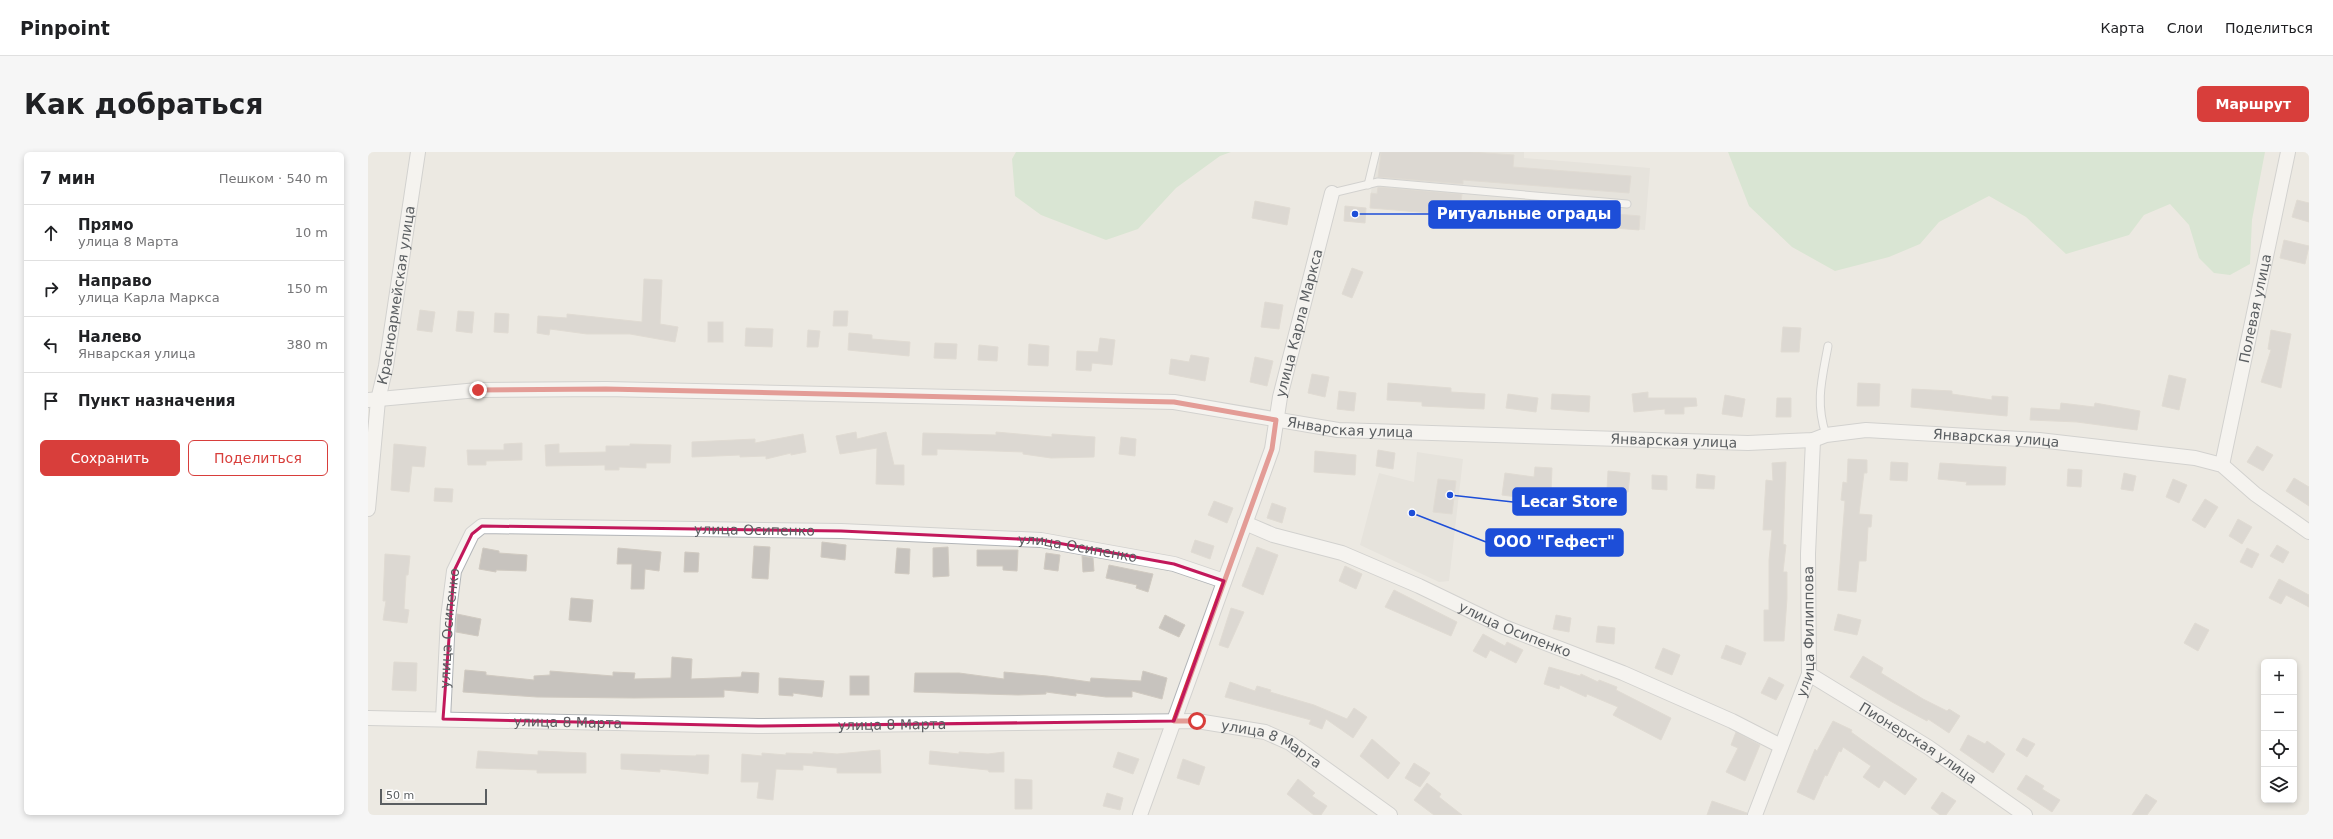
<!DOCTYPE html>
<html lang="ru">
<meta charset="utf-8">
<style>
:root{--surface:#fff;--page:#f6f6f6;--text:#202124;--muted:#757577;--line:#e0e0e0;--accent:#d83e3b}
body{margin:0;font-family:"DejaVu Sans",sans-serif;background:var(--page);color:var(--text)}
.controls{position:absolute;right:12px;bottom:12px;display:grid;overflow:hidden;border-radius:6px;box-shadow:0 2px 6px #0003}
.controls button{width:36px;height:36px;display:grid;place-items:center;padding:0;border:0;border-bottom:1px solid var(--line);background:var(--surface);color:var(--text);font:20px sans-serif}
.scale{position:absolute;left:12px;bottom:10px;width:107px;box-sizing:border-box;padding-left:4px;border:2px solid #5a5e61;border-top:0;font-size:11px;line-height:14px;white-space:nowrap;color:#5a5e61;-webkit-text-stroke:3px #fff;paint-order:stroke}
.stop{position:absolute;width:12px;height:12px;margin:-9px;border:3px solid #d83e3b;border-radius:50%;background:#fff}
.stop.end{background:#d83e3b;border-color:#fff;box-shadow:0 1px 4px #0008}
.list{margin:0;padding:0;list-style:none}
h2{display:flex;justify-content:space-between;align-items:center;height:52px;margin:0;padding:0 16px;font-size:17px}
h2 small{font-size:13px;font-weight:400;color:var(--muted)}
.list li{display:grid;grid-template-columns:26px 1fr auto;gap:12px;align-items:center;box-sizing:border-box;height:56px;padding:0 16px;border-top:1px solid var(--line)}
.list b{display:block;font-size:15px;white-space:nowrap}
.list p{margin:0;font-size:13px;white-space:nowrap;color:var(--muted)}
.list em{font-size:13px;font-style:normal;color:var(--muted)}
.actions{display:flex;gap:8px;padding:12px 16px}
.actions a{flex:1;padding:9px 0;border:1px solid var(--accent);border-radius:6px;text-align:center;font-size:14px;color:var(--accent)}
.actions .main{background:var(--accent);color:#fff}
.icon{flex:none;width:22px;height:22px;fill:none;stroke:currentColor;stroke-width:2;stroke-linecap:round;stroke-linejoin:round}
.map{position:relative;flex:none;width:1941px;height:663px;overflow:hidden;border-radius:6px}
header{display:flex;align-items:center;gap:24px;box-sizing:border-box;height:56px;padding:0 20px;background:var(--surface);border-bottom:1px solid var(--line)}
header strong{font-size:19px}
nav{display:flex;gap:22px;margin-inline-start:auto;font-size:14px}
.intro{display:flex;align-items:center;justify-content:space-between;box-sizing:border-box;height:96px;padding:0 24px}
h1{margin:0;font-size:28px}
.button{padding:10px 18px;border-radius:6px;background:var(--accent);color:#fff;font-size:14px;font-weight:700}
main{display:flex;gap:24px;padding:0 24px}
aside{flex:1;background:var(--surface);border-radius:6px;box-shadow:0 2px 6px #0003}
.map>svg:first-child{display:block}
.industrial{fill:#dddbd6}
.green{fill:#c2e1c0}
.building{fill:#c7c3be;stroke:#d0cac1}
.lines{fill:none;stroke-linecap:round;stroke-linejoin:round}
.lane-casing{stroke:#b2b5b8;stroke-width:9}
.street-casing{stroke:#b2b5b8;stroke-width:16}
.lane{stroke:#fff;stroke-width:7}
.street{stroke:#fff;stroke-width:14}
.route{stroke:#d83e3b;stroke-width:5}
.marked{fill:none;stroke:#c2185b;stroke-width:3;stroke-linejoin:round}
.labels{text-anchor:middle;stroke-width:3.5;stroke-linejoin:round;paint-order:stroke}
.street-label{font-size:14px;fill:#5a5e61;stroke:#fff}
.leader{fill:none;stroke:#1d4ed8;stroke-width:1.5}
.callout-dot{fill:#1d4ed8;stroke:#fff;stroke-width:1.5}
.callout{fill:#1d4ed8;stroke:#1d4ed8;stroke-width:1.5}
.callout-label{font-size:15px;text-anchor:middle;font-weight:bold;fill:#fff}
</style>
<header>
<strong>Pinpoint</strong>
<nav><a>Карта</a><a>Слои</a><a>Поделиться</a></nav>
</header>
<div class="intro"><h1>Как добраться</h1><a class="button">Маршрут</a></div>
<main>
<aside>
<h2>7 мин<small>Пешком · 540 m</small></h2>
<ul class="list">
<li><svg class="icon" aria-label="ahead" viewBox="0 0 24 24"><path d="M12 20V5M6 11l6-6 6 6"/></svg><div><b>Прямо</b><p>улица 8 Марта</p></div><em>10 m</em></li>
<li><svg class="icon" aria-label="right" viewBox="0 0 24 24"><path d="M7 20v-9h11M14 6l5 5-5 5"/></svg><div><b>Направо</b><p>улица Карла Маркса</p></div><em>150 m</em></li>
<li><svg class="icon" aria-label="left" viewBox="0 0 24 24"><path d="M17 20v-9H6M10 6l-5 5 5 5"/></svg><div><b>Налево</b><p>Январская улица</p></div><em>380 m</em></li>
<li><svg class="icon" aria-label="arrive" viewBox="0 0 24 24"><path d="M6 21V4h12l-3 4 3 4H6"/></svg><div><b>Пункт назначения</b></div></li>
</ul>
<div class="actions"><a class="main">Сохранить</a><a>Поделиться</a></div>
</aside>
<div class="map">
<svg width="1941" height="663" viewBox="0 0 1941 663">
<rect width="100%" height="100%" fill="#ece9e2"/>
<g class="industrial">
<polygon points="1006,0 1156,0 1156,6 1282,16 1277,78 1002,56"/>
<polygon points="1049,300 1095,307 1081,429 1071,430 992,393 1011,321 1046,330"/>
</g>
<g class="green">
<polygon points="648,0 863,0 852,4 808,36 770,77 738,88 673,63 647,44 644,7"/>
<polygon points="1360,0 1897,0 1884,68 1882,112 1862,123 1846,121 1831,106 1821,73 1802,52 1776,63 1761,83 1698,102 1658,65 1621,44 1571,70 1552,92 1521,105 1467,119 1424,95 1381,54"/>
</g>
<g class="building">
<polygon points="1013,0 1103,0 1146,3 1145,15 1263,24 1261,41 1095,28 1095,32 1010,25"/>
<polygon points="1010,35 1094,42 1093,49 1272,64 1271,78 1002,56 1003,41 1009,42"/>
<polygon points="1929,48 1941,51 1941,70 1924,65"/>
<polygon points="887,49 922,56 919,73 884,66"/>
<polygon points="977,54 998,56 997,71 976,69"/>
<polygon points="1916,88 1941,94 1937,112 1912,106"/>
<polygon points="984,116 995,120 984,146 974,142"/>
<polygon points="276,127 294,128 292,172 310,175 307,190 262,182 219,182 182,177 181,183 169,181 170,164 199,166 199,162 274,170"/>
<polygon points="897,150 915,153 911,177 893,175"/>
<polygon points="52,158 67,160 64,180 49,178"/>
<polygon points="90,159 106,160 104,181 88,179"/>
<polygon points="466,159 480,159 479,174 465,174"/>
<polygon points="127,161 141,162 140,181 126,180"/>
<rect x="340" y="170" width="15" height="20"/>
<polygon points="1415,175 1433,176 1431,200 1413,200"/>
<polygon points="378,176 405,177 404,195 377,194"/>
<polygon points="440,178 452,179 450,195 439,195"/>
<polygon points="1903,178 1923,182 1913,236 1893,230 1903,198 1900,197"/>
<polygon points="481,181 504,183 504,187 542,190 541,204 480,198"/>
<polygon points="732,186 747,188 744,213 724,211 723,219 708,218 709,199 730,200"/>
<polygon points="567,191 589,192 588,207 566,206"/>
<polygon points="661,192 681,194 680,214 660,213"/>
<polygon points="611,193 630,195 629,209 610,208"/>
<polygon points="823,203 841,206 837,229 801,222 803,207 821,210"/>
<polygon points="887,205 905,209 899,234 882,230"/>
<polygon points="944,222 961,225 957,245 940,241"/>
<polygon points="1801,223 1818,227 1811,258 1794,254"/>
<polygon points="1020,231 1083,236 1083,240 1117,242 1116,257 1054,254 1054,250 1019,248"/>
<polygon points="1490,231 1512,232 1511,254 1489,254"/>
<polygon points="1544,237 1584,239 1584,242 1624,248 1624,244 1640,245 1639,264 1543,255"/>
<polygon points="971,239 988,241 986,259 969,257"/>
<polygon points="1280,240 1280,246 1328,246 1329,254 1316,255 1316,262 1297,262 1297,257 1266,260 1264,242"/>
<polygon points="1140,242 1170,246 1168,260 1138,256"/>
<polygon points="1184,242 1222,244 1221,260 1183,257"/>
<polygon points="1357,243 1377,247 1374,265 1354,262"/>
<polygon points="1409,246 1423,246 1423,265 1408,265"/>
<polygon points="1693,251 1726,255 1727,251 1772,259 1769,278 1709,270 1662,268 1663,256 1692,258"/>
<polygon points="488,280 489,287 518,280 526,313 536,313 536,333 508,332 509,296 472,302 468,284"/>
<polygon points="628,280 684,285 684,282 727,285 726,305 683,306 655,302 655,300 569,297 569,303 554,303 555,281 628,283"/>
<polygon points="435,282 438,300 423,303 423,301 398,307 398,304 372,305 372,303 324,305 324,290 387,287 387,291"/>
<polygon points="753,285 768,287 767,304 751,302"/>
<polygon points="154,291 154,308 118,309 118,313 100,313 99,298 136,298 136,292"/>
<polygon points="26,292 58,295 56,315 44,314 41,340 23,338"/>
<polygon points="191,292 191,301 238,300 238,294 262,294 262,292 303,293 302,311 278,311 278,316 251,315 251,318 237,318 237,313 178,314 177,293"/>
<polygon points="1889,294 1905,303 1895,319 1879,310"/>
<polygon points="1010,298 1027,301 1025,317 1008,314"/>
<polygon points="947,299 988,303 987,323 946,320"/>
<polygon points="1480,307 1499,308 1499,321 1496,321 1491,362 1504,363 1503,375 1500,375 1498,409 1491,409 1488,440 1470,438 1477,349 1473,348 1475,330 1479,331"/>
<polygon points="1418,310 1415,392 1418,393 1415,420 1419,420 1419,446 1416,489 1396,489 1396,458 1401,458 1401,408 1404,378 1395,378 1398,328 1405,329 1404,311"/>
<polygon points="1523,310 1540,311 1539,329 1522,328"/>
<polygon points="1572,311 1638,315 1637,333 1598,333 1599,330 1570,327"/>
<polygon points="1167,315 1184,316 1183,340 1150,338 1149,345 1134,343 1137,321 1166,325"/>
<polygon points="1700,317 1714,318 1713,335 1699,334"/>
<polygon points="1240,319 1262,321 1260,340 1239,338"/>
<polygon points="1756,321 1768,324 1765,339 1753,337"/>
<polygon points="1329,322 1347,324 1346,337 1328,336"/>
<polygon points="1284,323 1299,324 1299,338 1284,337"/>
<polygon points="1926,326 1941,335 1941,354 1918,339"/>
<polygon points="1070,327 1088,329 1084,362 1065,360"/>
<polygon points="1805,327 1819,333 1811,351 1798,345"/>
<polygon points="67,336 85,337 84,350 66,349"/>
<polygon points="1837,347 1850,355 1837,376 1824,368"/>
<polygon points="846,349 865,356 859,371 840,363"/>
<polygon points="904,351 918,356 914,371 899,366"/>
<polygon points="1870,367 1884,375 1874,392 1861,384"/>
<polygon points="827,388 846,394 842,407 823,400"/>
<polygon points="454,390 478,393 477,408 453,405"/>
<polygon points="1909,393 1921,400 1915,411 1902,404"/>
<polygon points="386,394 402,395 400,427 384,426"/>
<polygon points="580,395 581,424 565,425 565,396"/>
<polygon points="889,395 910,403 895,443 874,434"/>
<polygon points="115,396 131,399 131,401 159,403 158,419 128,418 128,420 111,417"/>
<polygon points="250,396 293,400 291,419 277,417 276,437 263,437 264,412 249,412"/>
<polygon points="529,396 542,397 541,422 527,421"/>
<polygon points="1879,396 1891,402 1884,416 1872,410"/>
<polygon points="609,398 650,398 649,419 635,418 635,414 609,414"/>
<polygon points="317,400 331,401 330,420 316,420"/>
<polygon points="678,401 692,403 690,419 676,417"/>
<polygon points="17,402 42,404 40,423 38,423 36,457 41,458 39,471 15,468 18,449 15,449"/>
<polygon points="714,404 725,406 726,419 715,420"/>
<polygon points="741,413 785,422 780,440 768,436 769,433 738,426"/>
<polygon points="977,414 994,422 988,437 971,429"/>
<polygon points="1911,427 1941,443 1941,455 1918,443 1913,452 1901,446"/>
<polygon points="1026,438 1089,470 1083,484 1017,455"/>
<polygon points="203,446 225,448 223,470 201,468"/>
<polygon points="863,456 876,460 860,496 851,493"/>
<polygon points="89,462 113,467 110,484 88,480"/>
<polygon points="1470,462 1493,468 1489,483 1466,478"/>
<polygon points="797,463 817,473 811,485 791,476"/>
<polygon points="1188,463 1203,466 1201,480 1185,477"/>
<polygon points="1827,471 1841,478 1830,499 1816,491"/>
<polygon points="1230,474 1247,476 1246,492 1228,490"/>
<polygon points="1115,482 1137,494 1139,490 1155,498 1148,511 1122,498 1118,506 1105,499"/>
<polygon points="1358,493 1378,501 1373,513 1353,506"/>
<polygon points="1295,496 1312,503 1304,523 1287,516"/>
<polygon points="1495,504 1515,516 1513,521 1555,547 1579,559 1581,557 1592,564 1581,581 1560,567 1559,569 1524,550 1482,525"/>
<polygon points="304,505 324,507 323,527 373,525 374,520 391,521 390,541 356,538 356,545 266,546 169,545 95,540 97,518 118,520 118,523 166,528 166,524 182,523 182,519 245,524 245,520 267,521 266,527 303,526"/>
<polygon points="26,510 49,511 48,539 24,538"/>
<polygon points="1181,515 1212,524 1213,522 1230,530 1231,528 1249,535 1248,538 1303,566 1293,588 1245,563 1250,555 1219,542 1218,545 1192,533 1191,537 1176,532"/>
<polygon points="775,519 799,526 794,547 764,539 764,545 738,545 708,541 708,544 678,540 678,542 650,543 546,540 547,521 591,521 636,527 636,520 679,524 722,530 723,526 773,529"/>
<rect x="482" y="524" width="19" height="19"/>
<polygon points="1401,525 1416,533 1408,548 1393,541"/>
<polygon points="411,526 456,529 454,545 425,541 425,544 411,543"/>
<polygon points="862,530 887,539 889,534 903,538 902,540 946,553 979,567 986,556 999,565 985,586 958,567 954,577 941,572 943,568 857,545"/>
<polygon points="1465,569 1484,578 1483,580 1549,627 1537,643 1516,628 1511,636 1495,625 1503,614 1475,595 1473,600 1471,599 1459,624 1457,623 1446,648 1429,640 1447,597 1449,599"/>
<polygon points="1368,580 1392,593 1377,629 1358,620 1370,596 1363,593"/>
<polygon points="1600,583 1617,592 1619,589 1637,602 1625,621 1592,598"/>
<polygon points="1655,586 1667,592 1659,605 1648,598"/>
<polygon points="1004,587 1032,611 1020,627 992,604"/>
<polygon points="512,598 513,621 469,621 469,616 435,613 435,618 408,617 405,648 389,646 391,630 373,630 374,602 394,604 394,601 418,603 418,601 445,602 445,600 469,602"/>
<polygon points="110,599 170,603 170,599 218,601 218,621 169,621 169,618 108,616"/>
<polygon points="562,599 591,602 591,600 620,602 636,600 636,620 621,620 620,618 561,612"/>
<polygon points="750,600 771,607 765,622 745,615"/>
<polygon points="253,602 328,604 328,603 341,603 340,622 292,617 292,620 253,617"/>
<polygon points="815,607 837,615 831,633 809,626"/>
<polygon points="1046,611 1062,621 1052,635 1037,626"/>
<polygon points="1658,623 1676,634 1674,637 1692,648 1684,660 1649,637"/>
<polygon points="647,627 664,628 664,657 647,657"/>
<polygon points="930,627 947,641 944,644 959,654 953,663 946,663 919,642"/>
<polygon points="1059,631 1073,642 1071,645 1094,663 1066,663 1046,648"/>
<polygon points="1574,640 1588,649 1578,663 1572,663 1563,656"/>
<polygon points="739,641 755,646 752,658 735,654"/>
<polygon points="1778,642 1789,649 1779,663 1764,663"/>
<polygon points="1344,649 1379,661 1379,663 1339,663"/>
</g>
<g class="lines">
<defs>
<g id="lane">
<polyline points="1000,33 1008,0"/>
<polyline points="964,41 1010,30 1259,52"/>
<path d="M1458,283C1447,250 1454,227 1460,194"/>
</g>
<g id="street">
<path id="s1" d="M0,248L110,238L238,237L806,250L970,278L1380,291L1445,288L1458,283L1498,278L1671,288L1827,306L1854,313L1887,342L1941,380"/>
<path id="s2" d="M1854,313L1920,0"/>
<path id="s3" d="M0,357L10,248L18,214L50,0"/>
<path id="s4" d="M877,371L905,383L974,401L1051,434L1136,475L1255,521L1364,569L1413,594"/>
<path id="s5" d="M1441,522L1560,595L1657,663"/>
<path id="s6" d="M0,566L390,574L829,569L897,580L922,591L1022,663"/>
<path id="s7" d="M75,567L80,466L86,419L104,382L114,374L473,379L673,388L806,412L856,429"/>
<path id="s8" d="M772,663L904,297L912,245L964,41"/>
<path id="s9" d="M1387,663L1441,522L1440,402L1445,288"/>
</g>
</defs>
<use href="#lane" class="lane-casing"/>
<use href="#street" class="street-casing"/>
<use href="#lane" class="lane"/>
<use href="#street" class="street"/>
</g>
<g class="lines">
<polyline class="route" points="110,238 238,237 806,250 908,268 904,297 806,569 829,569"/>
</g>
<path d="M0 0H1941V663H0ZM114,374L473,379L673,388L806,412L856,429L806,569L390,574L75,567L86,419L104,382Z" fill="#ece9e2" fill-opacity=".55" fill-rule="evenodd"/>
<path class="marked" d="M114,374L473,379L673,388L806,412L856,429L806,569L390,574L75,567L86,419L104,382Z"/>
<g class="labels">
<g class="street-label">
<text dy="5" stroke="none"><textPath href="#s3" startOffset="216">Красноармейская улица</textPath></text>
<text dy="5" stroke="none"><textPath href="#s2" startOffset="160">Полевая улица</textPath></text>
<text dy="5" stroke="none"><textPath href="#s8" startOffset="518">улица Карла Маркса</textPath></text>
<text dy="5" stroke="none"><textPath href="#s1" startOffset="985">Январская улица</textPath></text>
<text dy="5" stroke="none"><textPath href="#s1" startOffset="1633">Январская улица</textPath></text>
<text dy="5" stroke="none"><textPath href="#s1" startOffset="1309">Январская улица</textPath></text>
<text dy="5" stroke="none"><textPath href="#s7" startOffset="475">улица Осипенко</textPath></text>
<text dy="5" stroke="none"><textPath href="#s7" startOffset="799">улица Осипенко</textPath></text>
<text dy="5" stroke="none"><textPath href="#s7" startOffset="91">улица Осипенко</textPath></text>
<text dy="5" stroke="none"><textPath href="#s4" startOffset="291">улица Осипенко</textPath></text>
<text dy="5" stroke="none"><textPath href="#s9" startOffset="193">улица Филиппова</textPath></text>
<text dy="5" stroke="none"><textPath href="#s6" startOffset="200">улица 8 Марта</textPath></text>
<text dy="5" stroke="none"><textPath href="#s6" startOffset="524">улица 8 Марта</textPath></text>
<text dy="5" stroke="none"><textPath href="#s5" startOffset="129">Пионерская улица</textPath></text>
<text dy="5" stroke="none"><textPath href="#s6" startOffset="908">улица 8 Марта</textPath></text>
</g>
</g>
<path class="leader" d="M987 62L1061 62M1082 343L1145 350M1044 361L1118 390"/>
<g class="callout-dot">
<circle cx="987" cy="62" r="4"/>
<circle cx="1082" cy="343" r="4"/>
<circle cx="1044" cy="361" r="4"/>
</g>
<g class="callout">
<rect x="1061" y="49" width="191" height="27" rx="4"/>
<rect x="1145" y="336" width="113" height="27" rx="4"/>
<rect x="1118" y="377" width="137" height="27" rx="4"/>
</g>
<g class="callout-label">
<text x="1156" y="67">Ритуальные ограды</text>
<text x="1201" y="355">Lecar Store</text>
<text x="1186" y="395">ООО "Гефест"</text>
</g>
</svg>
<div class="controls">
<button>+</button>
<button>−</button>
<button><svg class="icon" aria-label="locate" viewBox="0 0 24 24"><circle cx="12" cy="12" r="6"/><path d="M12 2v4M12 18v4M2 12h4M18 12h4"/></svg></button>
<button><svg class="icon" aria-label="layers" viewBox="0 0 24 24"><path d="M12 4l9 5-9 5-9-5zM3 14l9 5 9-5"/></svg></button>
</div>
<div class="scale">50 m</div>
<div class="stop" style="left:829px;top:569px"></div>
<div class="stop end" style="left:110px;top:238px"></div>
</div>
</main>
